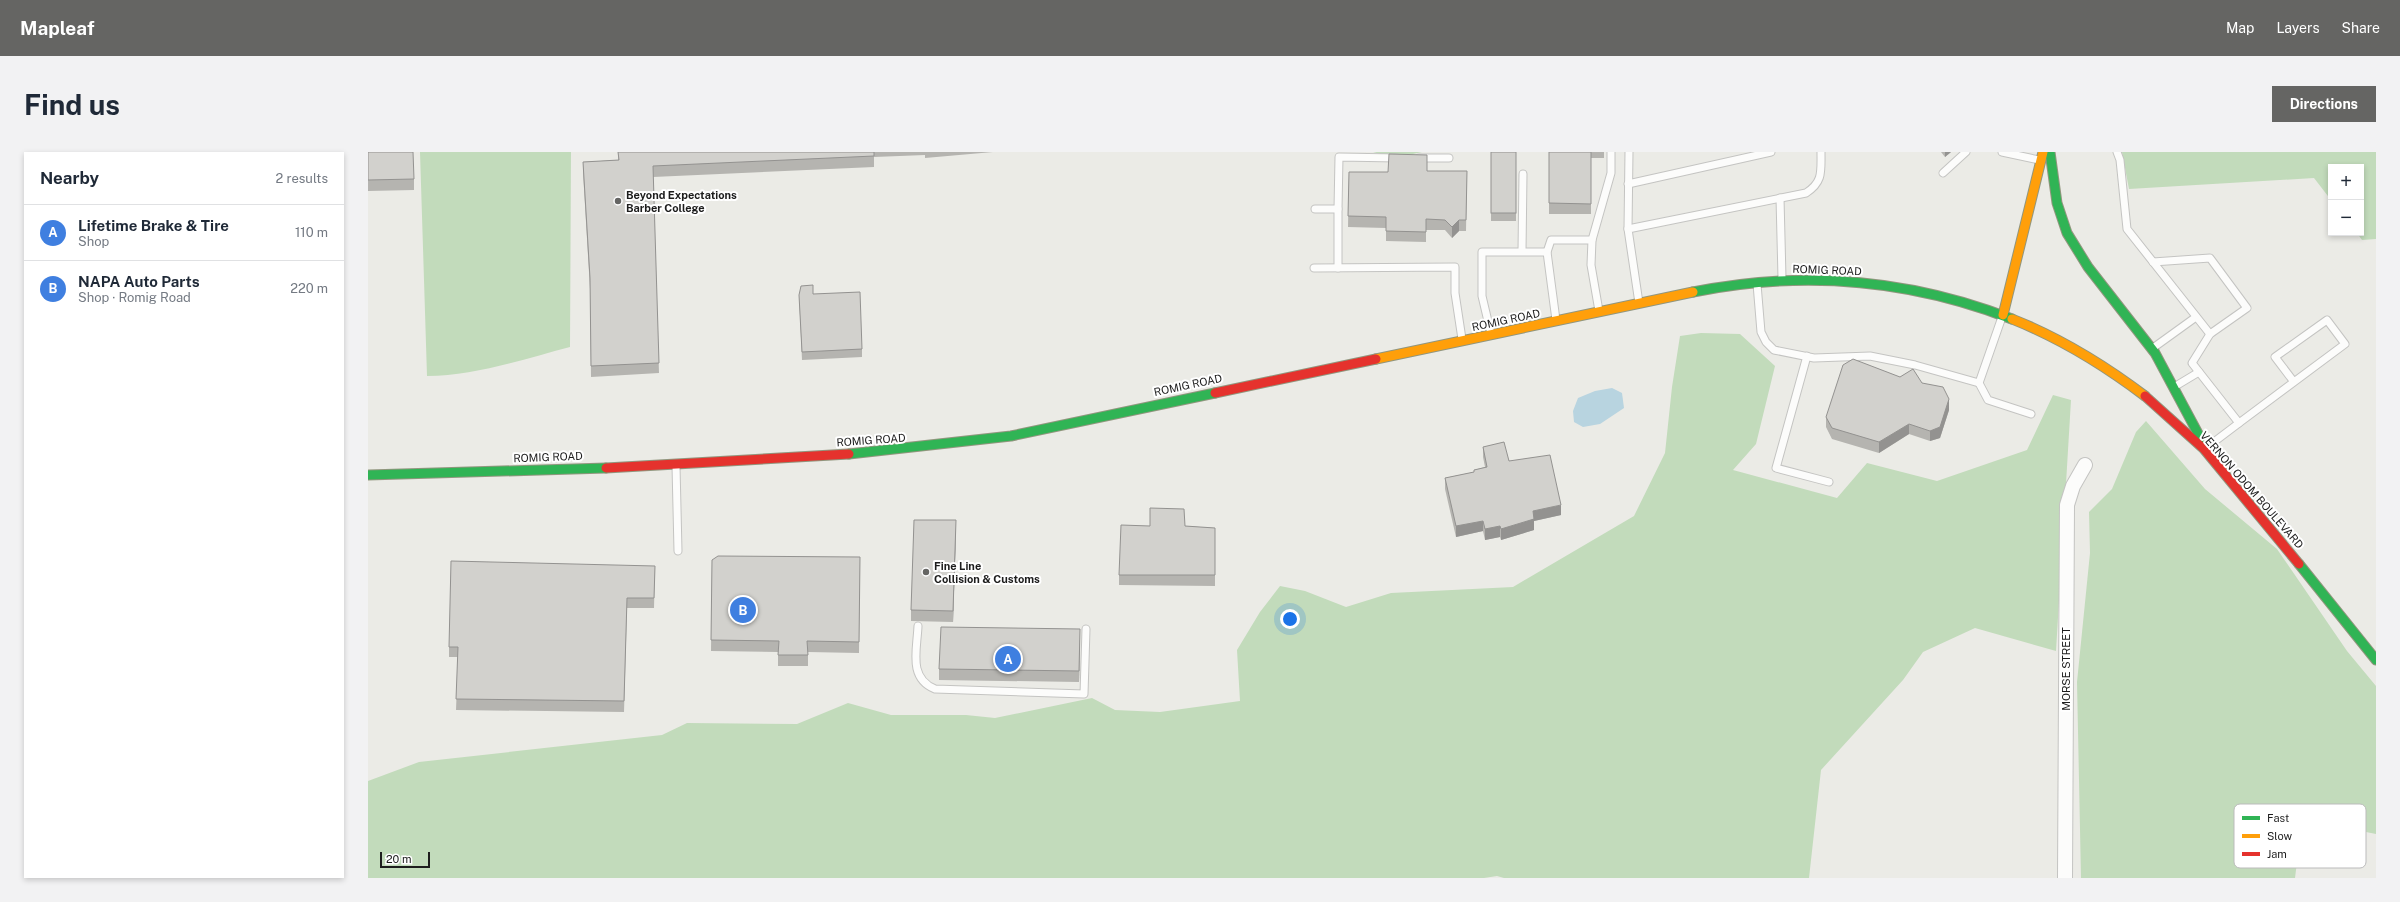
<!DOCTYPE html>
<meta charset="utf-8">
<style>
:root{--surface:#fff;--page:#f2f2f3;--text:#1f2937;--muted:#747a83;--line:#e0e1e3;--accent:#656563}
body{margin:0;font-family:"Public Sans",sans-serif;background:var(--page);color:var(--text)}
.controls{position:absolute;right:12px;top:12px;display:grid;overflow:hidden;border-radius:0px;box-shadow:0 2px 6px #0003}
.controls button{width:36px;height:36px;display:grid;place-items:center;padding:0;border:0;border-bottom:1px solid var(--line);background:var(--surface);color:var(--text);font:20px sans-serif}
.scale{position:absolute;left:12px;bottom:10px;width:50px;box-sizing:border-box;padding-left:4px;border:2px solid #1d1d1d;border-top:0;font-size:11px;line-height:14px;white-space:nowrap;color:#1d1d1d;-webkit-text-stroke:3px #fff;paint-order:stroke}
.you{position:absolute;left:922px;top:467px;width:14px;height:14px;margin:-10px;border:3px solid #fff;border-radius:50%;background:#1a73e8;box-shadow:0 0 0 6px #1a73e833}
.badge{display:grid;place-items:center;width:26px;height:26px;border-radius:50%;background:var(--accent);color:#fff;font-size:13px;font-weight:700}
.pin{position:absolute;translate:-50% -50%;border:2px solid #fff;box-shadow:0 1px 4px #0006}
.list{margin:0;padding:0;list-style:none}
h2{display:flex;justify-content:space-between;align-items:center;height:52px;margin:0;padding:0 16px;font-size:17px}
h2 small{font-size:13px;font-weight:400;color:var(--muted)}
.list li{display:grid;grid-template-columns:26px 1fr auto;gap:12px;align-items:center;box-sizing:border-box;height:56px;padding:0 16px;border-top:1px solid var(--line)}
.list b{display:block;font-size:15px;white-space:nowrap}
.list p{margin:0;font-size:13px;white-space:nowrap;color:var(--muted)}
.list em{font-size:13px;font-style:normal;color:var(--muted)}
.map{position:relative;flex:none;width:2008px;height:726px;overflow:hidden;border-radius:0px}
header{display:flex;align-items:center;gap:24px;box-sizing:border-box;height:56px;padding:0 20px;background:var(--accent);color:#fff}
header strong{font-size:19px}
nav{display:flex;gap:22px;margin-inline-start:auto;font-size:14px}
.intro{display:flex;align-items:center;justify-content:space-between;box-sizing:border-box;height:96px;padding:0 24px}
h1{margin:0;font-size:28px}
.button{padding:10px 18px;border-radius:0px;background:var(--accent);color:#fff;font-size:14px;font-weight:700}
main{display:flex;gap:24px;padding:0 24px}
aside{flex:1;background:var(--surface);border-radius:0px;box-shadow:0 2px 6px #0003}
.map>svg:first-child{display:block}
.forest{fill:#c2dbbb}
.water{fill:#b8d4e0}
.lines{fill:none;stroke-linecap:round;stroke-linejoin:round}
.lane-casing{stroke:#c4c4c2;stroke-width:9}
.street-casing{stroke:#c4c4c2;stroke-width:16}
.fast-casing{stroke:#91967e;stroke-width:11}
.slow-casing{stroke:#91967e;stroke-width:11}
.jam-casing{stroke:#91967e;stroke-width:11}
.lane{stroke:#fcfcfb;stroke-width:7}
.street{stroke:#fcfcfb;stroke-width:14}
.fast{stroke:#30b455;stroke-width:9}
.slow{stroke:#ff9f0a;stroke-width:9}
.jam{stroke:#e5322d;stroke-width:9}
.wall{fill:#b5b4b0}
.shaded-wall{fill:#939290}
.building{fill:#d2d1cd;stroke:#939290}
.poi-dot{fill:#656563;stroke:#fff;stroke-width:1.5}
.labels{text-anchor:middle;stroke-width:4;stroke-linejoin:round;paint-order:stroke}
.poi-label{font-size:11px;font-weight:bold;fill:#1d1d1d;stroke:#fff;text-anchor:start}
.street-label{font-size:11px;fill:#1d1d1d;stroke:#fff}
.key{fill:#fff;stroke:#bbb;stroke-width:1}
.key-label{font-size:11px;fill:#1d1d1d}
</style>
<header>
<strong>Mapleaf</strong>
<nav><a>Map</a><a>Layers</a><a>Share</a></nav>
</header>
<div class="intro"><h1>Find us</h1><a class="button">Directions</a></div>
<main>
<aside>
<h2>Nearby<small>2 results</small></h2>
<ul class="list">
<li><span class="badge" style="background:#3f7fe0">A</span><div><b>Lifetime Brake &amp; Tire</b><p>Shop</p></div><em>110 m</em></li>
<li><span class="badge" style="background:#3f7fe0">B</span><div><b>NAPA Auto Parts</b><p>Shop · Romig Road</p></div><em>220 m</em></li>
</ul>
</aside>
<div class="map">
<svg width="2008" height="726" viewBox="0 0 2008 726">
<rect width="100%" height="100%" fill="#ebebe6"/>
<g class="forest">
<path d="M52,0H203L202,195C156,207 107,224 59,224Z"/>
<polygon points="1005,0 1054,0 1027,6"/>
<polygon points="1754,0 2008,0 2008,87 1994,88 1989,81 1993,81 1993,15 1963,15 1963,48 1946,26 1761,37"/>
<polygon points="1333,181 1372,182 1407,214 1388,292 1365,318 1469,346 1499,311 1569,329 1659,298 1685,243 1703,248 1688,499 1607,476 1555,500 1535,528 1453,618 1441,726 1136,726 1129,724 1116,726 0,726 0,629 51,610 294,583 319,571 429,572 480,551 523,563 598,563 627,566 724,546 747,558 792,560 872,549 869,498 892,460 912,434 937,439 978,455 1023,441 1145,435 1266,364 1297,301 1304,235 1312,184"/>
<polygon points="1778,269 1837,337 1909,397 1979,499 2008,534 2008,682 1973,675 1950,685 1929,710 1927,726 1713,726 1709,530 1722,401 1721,360 1744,337 1768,280"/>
</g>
<polygon class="water" points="1244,236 1254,241 1256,256 1232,272 1215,275 1206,270 1205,259 1210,246 1227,239"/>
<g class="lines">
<defs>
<g id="lane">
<polyline points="1634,0 1671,8"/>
<polyline points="1749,0 1752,8 1759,77 1842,182"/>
<polyline points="1051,6 1081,6"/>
<polyline points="1575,21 1598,0"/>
<polyline points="1260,32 1403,0"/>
<polyline points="1412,46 1414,126"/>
<polyline points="947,57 970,57 970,116"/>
<polyline points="970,57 971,5 1029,6"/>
<polyline points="1260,77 1261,0"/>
<polyline points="1224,88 1243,21 1243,0"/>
<polyline points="1154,99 1155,22"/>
<polyline points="1785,110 1842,106 1879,156 1842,182 1824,211 1871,271 1838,296"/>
<polyline points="946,116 1087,115 1087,141 1094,187"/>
<polyline points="1389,132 1393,180 1398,190 1406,198 1446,206 1502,204 1547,213 1611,231"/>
<path d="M1271,151L1260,77L1438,41C1455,30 1453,20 1453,0"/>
<polyline points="1634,165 1611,231 1620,248 1663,262"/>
<polyline points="1188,168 1179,100 1183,88 1224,88 1223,113 1231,159"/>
<polyline points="1123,182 1114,144 1114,100 1179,100"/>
<polyline points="1785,196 1828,165"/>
<polyline points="1439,204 1408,316 1461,330"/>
<polyline points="1806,235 1831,220"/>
<polyline points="1871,271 1977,192 1959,168 1907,205 1926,230"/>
<polyline points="308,314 310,399"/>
<path d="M550,474C549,498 540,526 567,537L716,542L718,477"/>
</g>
<polyline id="street" points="1697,726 1699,353 1705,334 1717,313"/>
<g id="fast">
<polyline points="1682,0 1689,51 1699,81 1720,115 1787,201 1833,287"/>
<path d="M1325,140C1434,118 1541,127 1644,167"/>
<polyline points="481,302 643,284 847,241"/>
<polyline points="0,323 238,316"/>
<polyline points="1931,412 2008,508"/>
</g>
<g id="slow">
<polyline points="1635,163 1675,0"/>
<path d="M1644,167C1692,186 1736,213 1777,244"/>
<polyline points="1008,207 1325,140"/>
</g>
<g id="jam">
<polyline points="847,241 1008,207"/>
<polyline points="1777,244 1836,297 1931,412"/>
<polyline points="238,316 481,302"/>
</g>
</defs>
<use href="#lane" class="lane-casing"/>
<use href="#street" class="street-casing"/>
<use href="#fast" class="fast-casing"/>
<use href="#slow" class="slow-casing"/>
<use href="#jam" class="jam-casing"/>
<use href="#lane" class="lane"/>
<use href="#street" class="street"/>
<use href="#fast" class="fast"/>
<use href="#slow" class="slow"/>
<use href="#jam" class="jam"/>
</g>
<g class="wall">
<polygon points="0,0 46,27 46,38 0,39"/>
<polygon points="250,0 625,0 557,6 557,3 506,5 506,15 285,25 291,221 223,225 222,137 215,20 215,10 250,8"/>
<rect x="1123" y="0" width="25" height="69"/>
<polygon points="1181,0 1236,0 1236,6 1223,6 1223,62 1181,62"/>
<polygon points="1573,0 1583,0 1577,5"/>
<polygon points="1059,19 1099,19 1098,79 1091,79 1084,86 1077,78 1058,78 1058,90 1018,89 1018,76 980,75 981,20 1020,20"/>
<polygon points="445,142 494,197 494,205 434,208 431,143"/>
<polygon points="1532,225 1554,231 1581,258 1572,286 1562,289 1541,282 1511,301 1464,287 1458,275 1458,265"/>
<polygon points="1115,295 1141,309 1193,363 1166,369 1166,378 1133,388 1132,385 1117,388 1115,379 1088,385 1077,337 1077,326 1106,320 1106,318 1117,315 1115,305"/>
<polygon points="782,356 817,374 847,376 847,434 751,433 751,423 782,374"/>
<polygon points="588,379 585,470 543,469 543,458"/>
<polygon points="492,405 491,501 440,500 440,514 410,514 410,500 343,499 344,408"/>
<polygon points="287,414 286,456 259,456 256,560 88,558 90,505 81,505 81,495"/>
<polygon points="712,488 711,530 571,528 571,517"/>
</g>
<g class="shaded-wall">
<polygon points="1577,0 1583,0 1577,5"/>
<polygon points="1091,68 1091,79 1084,86 1084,75"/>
<polygon points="1581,247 1581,258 1572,286 1562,289 1562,279"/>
<polygon points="1541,272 1541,282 1511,301 1511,290"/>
<polygon points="1193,353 1193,363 1166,369 1166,378 1133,388 1133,377 1165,359"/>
<polygon points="588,368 588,379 585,470 585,459"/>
<polygon points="1115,369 1115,379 1088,385 1088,374"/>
<polygon points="1132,374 1132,385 1117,388 1117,377"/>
<polygon points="712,477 712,488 711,530 711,519"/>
</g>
<g class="building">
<polygon points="0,0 45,0 46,27 0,28"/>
<polygon points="250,0 506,0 506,4 285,14 291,211 223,214 222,126 215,10 251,8"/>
<rect x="1123" y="0" width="25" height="61"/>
<polygon points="1181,0 1223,0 1223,52 1181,51"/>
<polygon points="1021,2 1059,3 1059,19 1099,19 1098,68 1091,68 1084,75 1077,68 1058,67 1058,80 1018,79 1018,65 980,64 981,20 1020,20"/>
<polygon points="445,133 445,142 492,140 494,197 434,200 431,143 433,134"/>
<polygon points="1485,207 1532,225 1545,217 1554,231 1575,235 1581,247 1572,275 1562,279 1541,272 1511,290 1464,276 1458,265 1475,213"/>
<polygon points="1136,290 1141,309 1182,303 1193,353 1165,359 1166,367 1133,377 1132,374 1117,377 1115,369 1088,374 1077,326 1106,320 1106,318 1119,315 1115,295"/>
<polygon points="782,356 816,357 817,374 847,376 847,423 751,423 753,373 782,374"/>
<polygon points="546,368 588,368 585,459 543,458"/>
<polygon points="350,404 492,405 491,490 439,489 440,503 410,503 411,489 343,488 344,408"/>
<polygon points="83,409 287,414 286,446 259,446 256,549 88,547 90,495 81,495"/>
<polygon points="573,475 712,477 711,519 571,517"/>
</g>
<g class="poi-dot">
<circle cx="250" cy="49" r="4"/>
<circle cx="558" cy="420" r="4"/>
</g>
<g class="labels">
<g class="poi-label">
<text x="258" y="47">Beyond Expectations<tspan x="258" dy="13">Barber College</tspan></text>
<text x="566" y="418">Fine Line<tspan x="566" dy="13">Collision &amp; Customs</tspan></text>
</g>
<g class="street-label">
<text transform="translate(1459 118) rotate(2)" y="4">ROMIG ROAD</text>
<text transform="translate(1138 168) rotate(-12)" y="4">ROMIG ROAD</text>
<text transform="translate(820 233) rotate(-12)" y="4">ROMIG ROAD</text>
<text transform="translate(503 288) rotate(-4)" y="4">ROMIG ROAD</text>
<text transform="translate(180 305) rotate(-2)" y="4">ROMIG ROAD</text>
<text transform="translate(1884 338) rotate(49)" y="4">VERNON ODOM BOULEVARD</text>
<text transform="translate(1698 517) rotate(-90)" y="4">MORSE STREET</text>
</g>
</g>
<rect x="1866" y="652" width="132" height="64" rx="6" class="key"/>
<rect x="1874" y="664" width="18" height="4" fill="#30b455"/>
<rect x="1874" y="682" width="18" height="4" fill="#ff9f0a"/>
<rect x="1874" y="700" width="18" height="4" fill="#e5322d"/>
<g class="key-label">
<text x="1899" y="670">Fast</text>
<text x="1899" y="688">Slow</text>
<text x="1899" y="706">Jam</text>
</g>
</svg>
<div class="controls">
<button>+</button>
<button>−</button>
</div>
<div class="scale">20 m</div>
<div class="you"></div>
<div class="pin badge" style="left:640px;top:507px;background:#3f7fe0">A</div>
<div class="pin badge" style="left:375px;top:458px;background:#3f7fe0">B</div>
</div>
</main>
